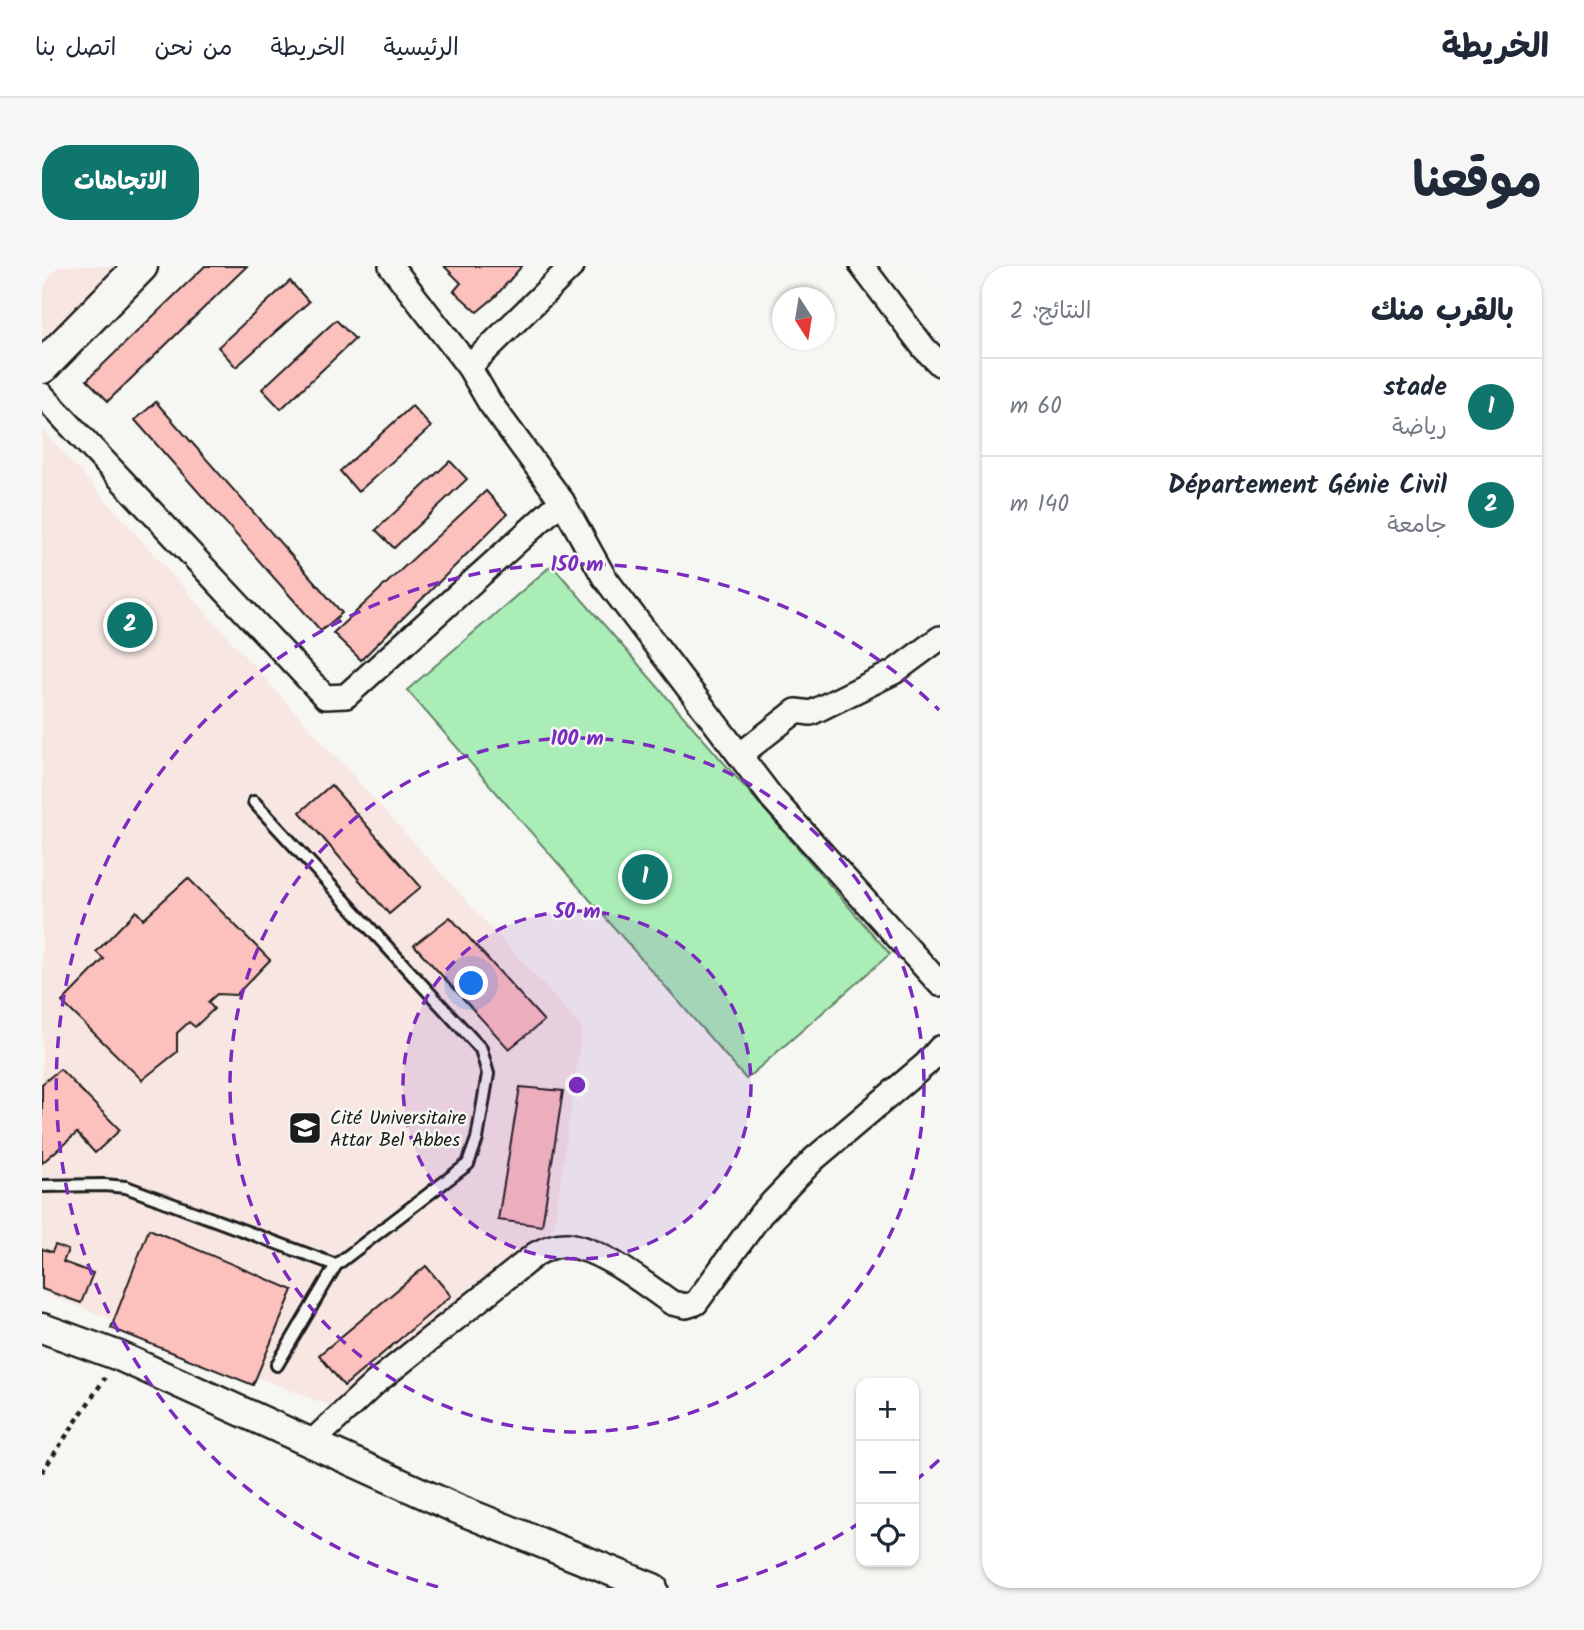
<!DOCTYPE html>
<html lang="ar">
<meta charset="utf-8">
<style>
:root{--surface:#fff;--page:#f6f6f7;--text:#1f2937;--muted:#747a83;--line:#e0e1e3;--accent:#0f766e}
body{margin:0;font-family:Kalam,"Playpen Sans Arabic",sans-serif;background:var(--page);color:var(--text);direction:rtl}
.controls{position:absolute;right:21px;bottom:21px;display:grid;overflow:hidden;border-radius:14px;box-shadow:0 2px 5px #0004}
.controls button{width:63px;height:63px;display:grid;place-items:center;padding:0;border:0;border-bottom:2px solid var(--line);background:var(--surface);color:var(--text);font:35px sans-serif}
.compass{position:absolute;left:730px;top:21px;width:63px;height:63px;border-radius:50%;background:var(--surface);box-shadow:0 2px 5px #0004;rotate:168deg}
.you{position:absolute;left:430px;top:718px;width:24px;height:24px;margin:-18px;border:5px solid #fff;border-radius:50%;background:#1a73e8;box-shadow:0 0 0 10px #1a73e833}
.badge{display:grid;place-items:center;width:46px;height:46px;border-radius:50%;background:var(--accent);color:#fff;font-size:23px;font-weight:700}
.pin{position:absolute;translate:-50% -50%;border:4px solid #fff;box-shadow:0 2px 7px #0006}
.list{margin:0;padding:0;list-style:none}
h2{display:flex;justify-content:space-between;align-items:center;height:91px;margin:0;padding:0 28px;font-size:30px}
h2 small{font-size:23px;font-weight:400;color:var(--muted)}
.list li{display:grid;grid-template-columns:46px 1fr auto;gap:21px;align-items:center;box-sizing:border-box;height:98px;padding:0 28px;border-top:2px solid var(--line)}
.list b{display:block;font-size:26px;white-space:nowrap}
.list p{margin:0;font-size:23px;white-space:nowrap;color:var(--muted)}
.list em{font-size:23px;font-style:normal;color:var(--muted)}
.icon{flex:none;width:38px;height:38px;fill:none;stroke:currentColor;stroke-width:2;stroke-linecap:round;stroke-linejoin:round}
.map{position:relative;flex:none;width:898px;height:1322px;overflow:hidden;direction:ltr;border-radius:28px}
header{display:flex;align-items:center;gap:42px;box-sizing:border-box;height:98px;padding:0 35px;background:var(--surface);border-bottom:2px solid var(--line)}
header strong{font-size:33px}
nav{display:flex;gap:38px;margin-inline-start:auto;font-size:24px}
.intro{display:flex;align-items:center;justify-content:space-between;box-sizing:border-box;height:168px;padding:0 42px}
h1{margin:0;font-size:49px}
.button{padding:18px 32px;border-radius:28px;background:var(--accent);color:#fff;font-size:24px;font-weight:700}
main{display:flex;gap:42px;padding:0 42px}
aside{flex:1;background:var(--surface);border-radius:28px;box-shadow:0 2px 5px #0004}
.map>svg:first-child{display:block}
.built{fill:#f8e6e2}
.green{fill:#aaedb6;stroke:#638469;stroke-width:2}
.building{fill:#fcc0bd;stroke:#1c1c1c;stroke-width:2}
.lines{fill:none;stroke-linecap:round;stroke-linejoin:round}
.service-casing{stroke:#1c1c1c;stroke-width:16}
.minor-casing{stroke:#1c1c1c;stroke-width:28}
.tertiary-casing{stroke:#1c1c1c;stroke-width:33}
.secondary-casing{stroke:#1c1c1c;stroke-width:37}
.path{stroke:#1c1c1c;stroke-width:4.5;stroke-dasharray:5 5;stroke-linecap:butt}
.service{stroke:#f6f6f2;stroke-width:10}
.minor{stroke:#f6f6f2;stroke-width:23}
.tertiary{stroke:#f6f6f2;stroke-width:28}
.secondary{stroke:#f6f6f2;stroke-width:32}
.ring{fill:none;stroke:#7b2cbf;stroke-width:3.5;stroke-dasharray:12 9}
.labels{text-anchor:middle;stroke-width:5;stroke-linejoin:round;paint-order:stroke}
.poi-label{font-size:19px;fill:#1c1c1c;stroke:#f6f6f2;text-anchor:start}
.centre{fill:#7b2cbf;stroke:#f6f6f2;stroke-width:3.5}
.ring-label{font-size:21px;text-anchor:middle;font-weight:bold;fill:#7b2cbf;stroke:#f6f6f2;stroke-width:5;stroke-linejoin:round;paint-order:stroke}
</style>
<header>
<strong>الخريطة</strong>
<nav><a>الرئيسية</a><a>الخريطة</a><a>من نحن</a><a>اتصل بنا</a></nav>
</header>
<div class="intro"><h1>موقعنا</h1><a class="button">الاتجاهات</a></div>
<main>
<aside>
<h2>بالقرب منك<small>النتائج: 2</small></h2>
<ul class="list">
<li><span class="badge">1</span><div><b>stade</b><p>رياضة</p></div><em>60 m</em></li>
<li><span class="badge">2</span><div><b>Département Génie Civil</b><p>جامعة</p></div><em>140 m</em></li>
</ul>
</aside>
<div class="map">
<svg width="898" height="1322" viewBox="0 0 898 1322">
<rect width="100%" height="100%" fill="#f6f6f2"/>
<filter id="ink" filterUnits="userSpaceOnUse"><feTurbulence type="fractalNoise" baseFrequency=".0143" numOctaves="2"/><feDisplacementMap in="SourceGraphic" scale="14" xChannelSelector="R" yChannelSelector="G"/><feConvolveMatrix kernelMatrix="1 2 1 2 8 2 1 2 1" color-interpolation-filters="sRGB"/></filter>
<g filter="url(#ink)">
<g class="built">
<polygon points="0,0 79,0 0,79"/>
<polygon points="0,163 249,442 540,762 512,961 289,1140 0,1026"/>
</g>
<polygon class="green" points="510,299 848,688 704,813 365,424"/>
<g class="building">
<polygon points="163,0 205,0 66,135 45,114"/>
<polygon points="402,0 480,0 453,31 435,46 412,25 419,17"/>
<polygon points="248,15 267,36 194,101 176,81"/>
<polygon points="294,54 313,73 239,143 220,123"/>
<polygon points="114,136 300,347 279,365 93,154"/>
<polygon points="370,140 389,161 316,226 298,205"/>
<polygon points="408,195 425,213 352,282 334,264"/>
<polygon points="444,225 465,248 319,394 291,367"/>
<polygon points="289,519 379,621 347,648 258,546"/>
<polygon points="146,612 228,694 194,729 175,728 166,736 172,743 153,761 147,756 135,767 135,786 100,814 20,736 62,693 54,686 94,645 101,653"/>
<polygon points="408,651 502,755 467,783 372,679"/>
<polygon points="18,803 78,864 53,887 35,867 0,897 0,818"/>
<polygon points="478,821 521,825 500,960 456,954"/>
<polygon points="107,963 251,1024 211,1119 69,1062"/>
<polygon points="13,979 26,984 21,996 51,1007 39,1037 0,1023 0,983 10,986"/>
<polygon points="384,1000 409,1030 302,1120 277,1089"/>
</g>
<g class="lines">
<defs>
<g id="service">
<polyline points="0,920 62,919 84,921 294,999 426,898 435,873 446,808 439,783 212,536"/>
<polyline points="235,1099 294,999"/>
</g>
<g id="minor">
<polyline points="349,0 427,101 448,137 520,235 562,311 730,532 898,718"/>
<polyline points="820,0 882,82 898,98"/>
<polyline points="427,101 530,0"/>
<polyline points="0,129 283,431 304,430 520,235"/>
<polyline points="698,489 754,445 769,447 852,406 898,372"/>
<path d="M270,1176L333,1117L494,988C504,983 513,978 525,979C560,983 601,1017 630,1037L644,1040L654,1037L719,948L772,893L884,798L898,782"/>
</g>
<polyline id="tertiary" points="0,1062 77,1090 413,1242 611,1322"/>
<polyline id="secondary" points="0,101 99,0"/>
</defs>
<use href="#service" class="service-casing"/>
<use href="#minor" class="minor-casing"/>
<use href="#tertiary" class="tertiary-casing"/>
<use href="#secondary" class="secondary-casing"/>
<polyline class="path" points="0,1206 63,1112"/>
<use href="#service" class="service"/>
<use href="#minor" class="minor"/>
<use href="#tertiary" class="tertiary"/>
<use href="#secondary" class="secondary"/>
</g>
</g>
<circle cx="535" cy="819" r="174" fill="#7b2cbf" fill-opacity=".12"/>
<g class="ring">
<circle cx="535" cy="819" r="174"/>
<circle cx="535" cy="819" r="347"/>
<path d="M897 1194A521 521 0 0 1 873 1215M819 1256A521 521 0 0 1 674 1321M396 1321A521 521 0 1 1 897 444"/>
</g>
<defs>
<symbol id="university-square" viewBox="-11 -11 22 22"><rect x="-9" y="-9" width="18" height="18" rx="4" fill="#1c1c1c" stroke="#f6f6f2"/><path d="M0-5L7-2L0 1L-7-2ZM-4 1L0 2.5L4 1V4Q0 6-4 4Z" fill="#fff"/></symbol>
</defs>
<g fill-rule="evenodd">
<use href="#university-square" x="244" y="843" width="38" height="38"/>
</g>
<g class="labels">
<g class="poi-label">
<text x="288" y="858">Cité Universitaire<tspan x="288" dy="22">Attar Bel Abbes</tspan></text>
</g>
</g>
<circle cx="535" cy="819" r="10" class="centre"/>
<g class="ring-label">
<text x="535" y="305">150 m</text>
<text x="535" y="479">100 m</text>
<text x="535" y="652">50 m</text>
</g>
</svg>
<div class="controls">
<button>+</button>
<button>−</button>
<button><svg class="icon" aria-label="locate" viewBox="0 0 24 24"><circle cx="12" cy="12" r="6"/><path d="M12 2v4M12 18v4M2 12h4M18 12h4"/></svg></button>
</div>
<svg class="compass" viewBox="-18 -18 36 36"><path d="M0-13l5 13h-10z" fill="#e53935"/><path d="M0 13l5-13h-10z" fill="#747a83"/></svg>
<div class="you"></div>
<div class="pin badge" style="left:603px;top:611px">1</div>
<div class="pin badge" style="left:88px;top:359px">2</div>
</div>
</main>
